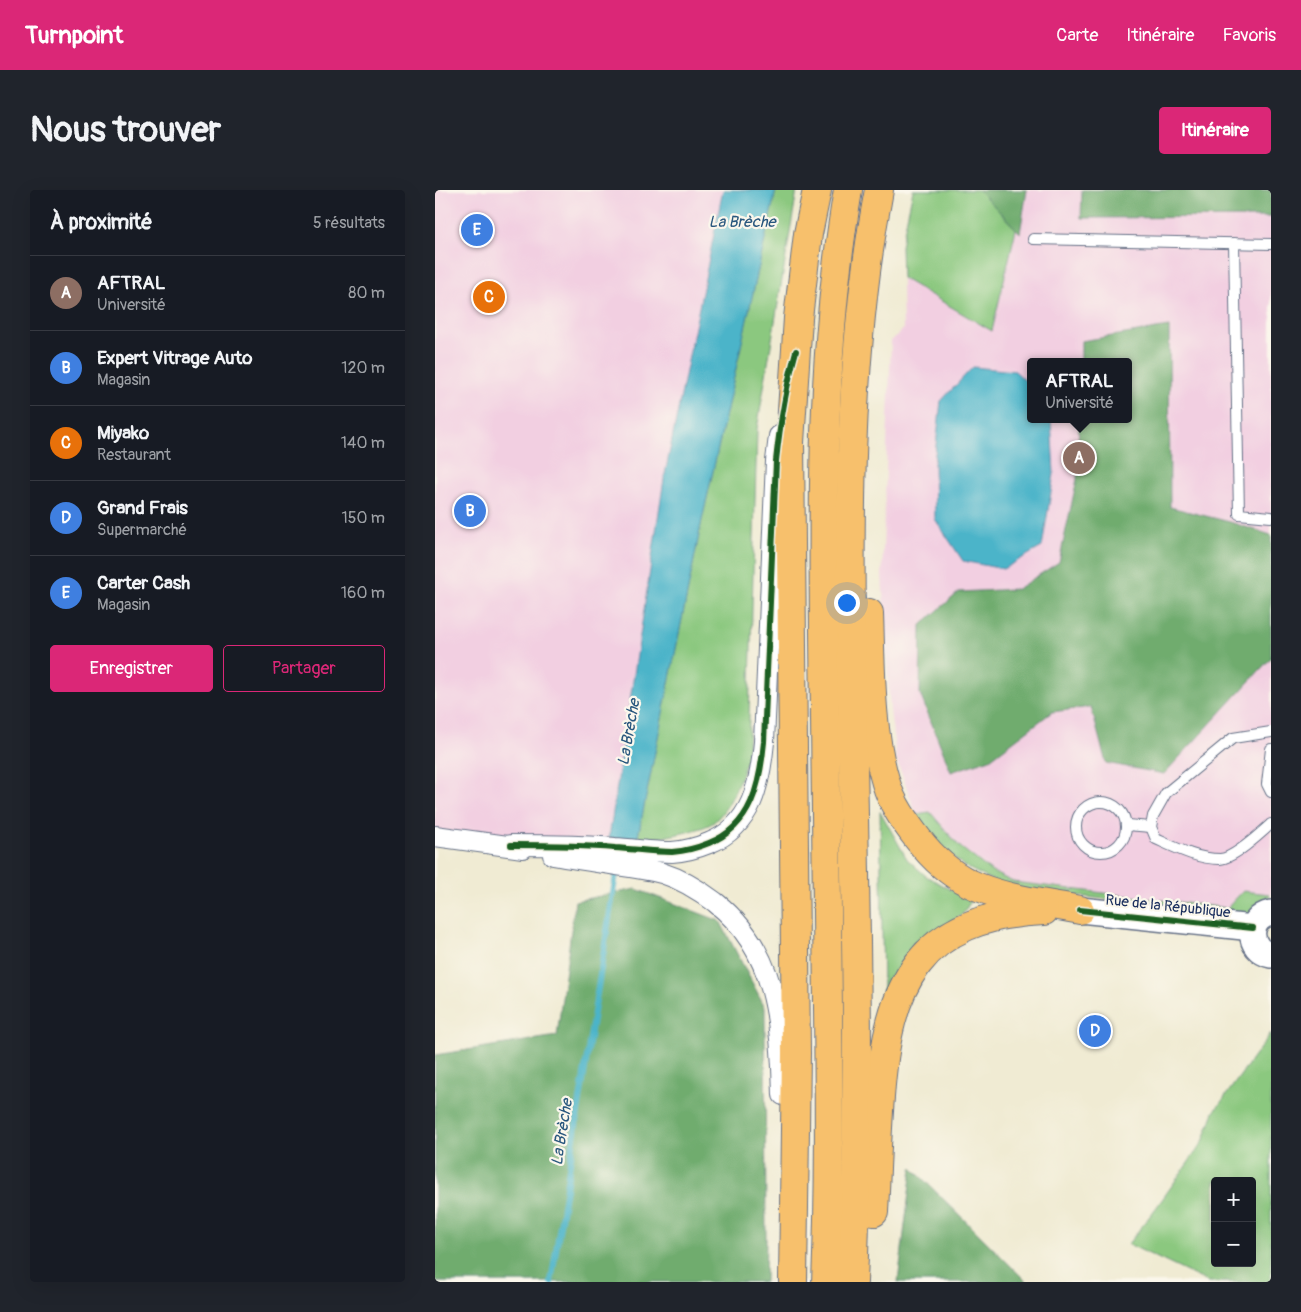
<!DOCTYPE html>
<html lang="fr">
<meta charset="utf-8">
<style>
:root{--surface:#171b24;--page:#20242c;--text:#f1f3f6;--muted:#9ea1a6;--line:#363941;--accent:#db2777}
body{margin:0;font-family:Pangolin,sans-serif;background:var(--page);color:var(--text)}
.controls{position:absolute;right:15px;bottom:15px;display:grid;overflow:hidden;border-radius:5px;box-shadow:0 5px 20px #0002}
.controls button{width:45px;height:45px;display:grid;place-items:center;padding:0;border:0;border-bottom:1px solid var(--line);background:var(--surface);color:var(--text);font:25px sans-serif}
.you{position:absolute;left:411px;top:412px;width:18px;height:18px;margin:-12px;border:4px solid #fff;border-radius:50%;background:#1a73e8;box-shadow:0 0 0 8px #1a73e833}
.badge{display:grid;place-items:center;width:32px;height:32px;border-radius:50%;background:var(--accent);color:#fff;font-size:16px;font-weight:700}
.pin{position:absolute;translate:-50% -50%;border:2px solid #fff;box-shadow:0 1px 5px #0006}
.popup{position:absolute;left:592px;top:168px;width:105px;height:65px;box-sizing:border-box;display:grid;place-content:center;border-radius:5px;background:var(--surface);filter:drop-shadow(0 1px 4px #0005);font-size:16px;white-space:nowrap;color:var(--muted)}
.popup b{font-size:19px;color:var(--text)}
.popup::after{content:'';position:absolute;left:50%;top:100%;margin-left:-10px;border:10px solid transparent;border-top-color:var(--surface)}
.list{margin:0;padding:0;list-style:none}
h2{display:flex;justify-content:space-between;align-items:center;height:65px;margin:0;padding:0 20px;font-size:21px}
h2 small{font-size:16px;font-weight:400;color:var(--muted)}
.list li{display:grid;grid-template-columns:32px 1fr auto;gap:15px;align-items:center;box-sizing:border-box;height:75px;padding:0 20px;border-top:1px solid var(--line)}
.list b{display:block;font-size:19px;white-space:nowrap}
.list p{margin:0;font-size:16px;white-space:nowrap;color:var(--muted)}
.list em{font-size:16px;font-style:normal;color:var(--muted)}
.actions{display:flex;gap:10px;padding:15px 20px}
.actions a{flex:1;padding:11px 0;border:1px solid var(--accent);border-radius:5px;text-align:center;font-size:18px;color:var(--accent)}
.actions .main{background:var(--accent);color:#fff}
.map{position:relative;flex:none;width:836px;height:1092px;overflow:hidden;border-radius:5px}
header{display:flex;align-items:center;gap:30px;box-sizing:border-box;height:70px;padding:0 25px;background:var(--accent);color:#fff}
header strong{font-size:24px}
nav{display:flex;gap:28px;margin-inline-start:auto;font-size:18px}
.intro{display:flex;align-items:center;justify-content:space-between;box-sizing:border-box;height:120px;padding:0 30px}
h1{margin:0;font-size:35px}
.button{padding:12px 22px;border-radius:5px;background:var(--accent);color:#fff;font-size:18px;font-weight:700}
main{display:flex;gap:30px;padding:0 30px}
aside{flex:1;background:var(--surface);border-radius:5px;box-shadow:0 5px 20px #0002}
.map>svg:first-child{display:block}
.built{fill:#f2cfe1;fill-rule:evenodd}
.green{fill:#8bc87f;stroke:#537c6e;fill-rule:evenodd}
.forest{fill:#70ac6e;stroke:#466e66}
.water{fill:#4bb4c9;stroke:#337294}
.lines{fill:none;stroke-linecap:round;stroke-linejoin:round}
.stream{stroke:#4bb4c9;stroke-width:6}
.service-casing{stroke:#667187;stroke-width:12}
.minor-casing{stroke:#667187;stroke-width:22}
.tertiary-casing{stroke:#667187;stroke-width:28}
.primary-casing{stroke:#667187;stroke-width:30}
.trunk-casing{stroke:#667187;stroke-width:30}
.service{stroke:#fff;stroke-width:10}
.minor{stroke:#fff;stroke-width:20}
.tertiary{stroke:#fff;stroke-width:25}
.primary{stroke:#f7c06c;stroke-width:28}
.trunk{stroke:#f7c06c;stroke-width:28}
.cycleway-casing{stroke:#fbf7ec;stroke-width:9}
.cycleway{stroke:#1b5e20;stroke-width:6}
.labels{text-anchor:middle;stroke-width:4.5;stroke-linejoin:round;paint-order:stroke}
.street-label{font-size:15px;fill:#1b2f5e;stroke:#fbf7ec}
.water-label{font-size:16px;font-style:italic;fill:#29577e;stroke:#fbf7ec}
</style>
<header>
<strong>Turnpoint</strong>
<nav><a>Carte</a><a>Itinéraire</a><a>Favoris</a></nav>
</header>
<div class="intro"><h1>Nous trouver</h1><a class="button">Itinéraire</a></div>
<main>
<aside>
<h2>À proximité<small>5 résultats</small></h2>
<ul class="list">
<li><span class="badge" style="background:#8d6e63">A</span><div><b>AFTRAL</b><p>Université</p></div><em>80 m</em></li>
<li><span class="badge" style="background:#3f7fe0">B</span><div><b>Expert Vitrage Auto</b><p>Magasin</p></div><em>120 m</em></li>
<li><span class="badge" style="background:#e8710a">C</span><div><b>Miyako</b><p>Restaurant</p></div><em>140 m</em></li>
<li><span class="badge" style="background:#3f7fe0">D</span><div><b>Grand Frais</b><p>Supermarché</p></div><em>150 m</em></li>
<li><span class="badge" style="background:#3f7fe0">E</span><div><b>Carter Cash</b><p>Magasin</p></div><em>160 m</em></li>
</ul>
<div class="actions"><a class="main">Enregistrer</a><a>Partager</a></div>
</aside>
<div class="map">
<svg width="836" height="1092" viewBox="0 0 836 1092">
<rect width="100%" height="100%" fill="#fbf7ec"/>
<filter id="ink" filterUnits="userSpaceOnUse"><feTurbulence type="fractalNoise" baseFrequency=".02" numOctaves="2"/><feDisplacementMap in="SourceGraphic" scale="10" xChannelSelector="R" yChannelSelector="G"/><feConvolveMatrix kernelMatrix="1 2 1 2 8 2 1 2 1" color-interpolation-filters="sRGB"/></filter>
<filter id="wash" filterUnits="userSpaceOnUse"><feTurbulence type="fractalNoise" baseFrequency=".0096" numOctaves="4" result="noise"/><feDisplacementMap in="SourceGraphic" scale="20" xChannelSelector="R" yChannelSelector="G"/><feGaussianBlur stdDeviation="1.12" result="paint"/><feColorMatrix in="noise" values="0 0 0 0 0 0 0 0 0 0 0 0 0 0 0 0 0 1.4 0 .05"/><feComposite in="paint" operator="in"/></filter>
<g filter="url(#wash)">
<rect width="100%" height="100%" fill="#f0ebd3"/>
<g class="built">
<polygon points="0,0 288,0 229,289 172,657 0,646"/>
<path d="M478,0H836V704L808,701L792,718L578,692L557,682L524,656L495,623L481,624L461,568L455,520L447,385L456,151L468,139L466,56ZM595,172H693V229H595Z"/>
</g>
<g class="green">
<path d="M341,0H362L322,239L313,566C305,588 298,614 280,631C270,641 218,649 202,651L267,330Z"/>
<polygon points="478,0 544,0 581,39 557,141 467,88 466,56"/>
<polygon points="445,621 472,669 491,686 536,711 527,725 482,753 470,774 448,802"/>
<polygon points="495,622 524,656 557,682 578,692 792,718 808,701 835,704 832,716 820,726 572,698 529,676 501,653 481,624"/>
<path d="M836,843V1092H773L693,1054L721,1018L768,952L779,922ZM780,991H817V1073H780Z"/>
</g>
<g class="forest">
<polygon points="544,0 592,0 585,43 581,39"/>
<polygon points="647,0 836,0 836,27 646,28"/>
<polygon points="734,137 735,317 795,332 836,345 836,468 729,584 671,573 656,517 617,522 555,569 516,582 485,504 486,435 524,402 582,399 624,372 642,289 644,229 693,229 693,172 646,172 646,151"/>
<polygon points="201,699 285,731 330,817 331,1052 330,1092 0,1092 0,865 122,846 140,711"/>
<polygon points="477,978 592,1092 463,1092"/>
</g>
<g class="water">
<polygon points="288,0 341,0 267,330 202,651 174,648 229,289"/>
<polygon points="538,177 580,181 595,195 595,229 616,229 619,284 607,357 568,379 528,371 500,329 499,273 506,211"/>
</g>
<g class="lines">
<polyline class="stream" points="116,1092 182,678"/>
</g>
</g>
<g filter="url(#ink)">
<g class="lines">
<defs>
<g id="service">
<polyline points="598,49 836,54"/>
<polyline points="799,53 804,324 836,327"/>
<path d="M836,542L798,548L731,603L718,626L716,637L721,649C741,658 762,669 785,669C799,668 825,644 836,634"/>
<polyline points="836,559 832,594 836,602"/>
<circle cx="666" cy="637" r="25"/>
<polyline points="692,635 716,637"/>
</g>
<g id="minor">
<polyline points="0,646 88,658"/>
<path d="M76,655C111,655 145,655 180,658C199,659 218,662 237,662C249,661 262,658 274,653C317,636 325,594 329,552L341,271L344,246"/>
<path d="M118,665C140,669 161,672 182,675C197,677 212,679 227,683C246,689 264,700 280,712C342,761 346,832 348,905"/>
</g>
<g id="tertiary">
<polyline points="645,720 818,738"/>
<path d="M836,723C811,728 812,760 836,765"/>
</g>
<polyline id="primary" points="358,1092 361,863 355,252 363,128 373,44 382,0"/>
<g id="trunk">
<path d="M434,423C436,476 435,542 451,593C457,614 470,632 483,649C497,667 514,683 534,693C568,709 609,713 645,720"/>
<path d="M439,1022C441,983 442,945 445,907C453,794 484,726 609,721"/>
<path d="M391,1092C395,1000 394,909 393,817C392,720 391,623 390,526C388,350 383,174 413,0"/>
<path d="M418,1092C426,898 420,704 417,510C414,340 412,167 444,0"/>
</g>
</defs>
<use href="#service" class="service-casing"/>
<use href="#minor" class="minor-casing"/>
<use href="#tertiary" class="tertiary-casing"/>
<use href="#primary" class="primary-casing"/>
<use href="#trunk" class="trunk-casing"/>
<use href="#service" class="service"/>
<use href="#minor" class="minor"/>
<use href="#tertiary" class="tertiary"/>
<use href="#primary" class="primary"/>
<use href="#trunk" class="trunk"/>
<defs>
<g id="cycleway">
<path d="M76,655C111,655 145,655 180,658C199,659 218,662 237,662C249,661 262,658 274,653C317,636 325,594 329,552L341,271C345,233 351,197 361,161"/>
<polyline points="645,720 818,738"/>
</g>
</defs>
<use href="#cycleway" class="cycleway-casing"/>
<use href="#cycleway" class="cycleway"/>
</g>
</g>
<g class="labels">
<g class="street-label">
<text transform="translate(733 716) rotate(6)" y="5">Rue de la République</text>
</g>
<g class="water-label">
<text x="307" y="37">La Brèche</text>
<text transform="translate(193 542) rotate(-80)" y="6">La Brèche</text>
<text transform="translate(126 942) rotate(-81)" y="6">La Brèche</text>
</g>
</g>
</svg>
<div class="controls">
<button>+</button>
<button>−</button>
</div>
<div class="you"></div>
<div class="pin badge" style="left:644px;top:268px;background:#8d6e63">A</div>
<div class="popup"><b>AFTRAL</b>Université</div>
<div class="pin badge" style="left:35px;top:321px;background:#3f7fe0">B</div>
<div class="pin badge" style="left:54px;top:107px;background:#e8710a">C</div>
<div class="pin badge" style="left:660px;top:841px;background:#3f7fe0">D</div>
<div class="pin badge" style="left:42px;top:40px;background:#3f7fe0">E</div>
</div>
</main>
